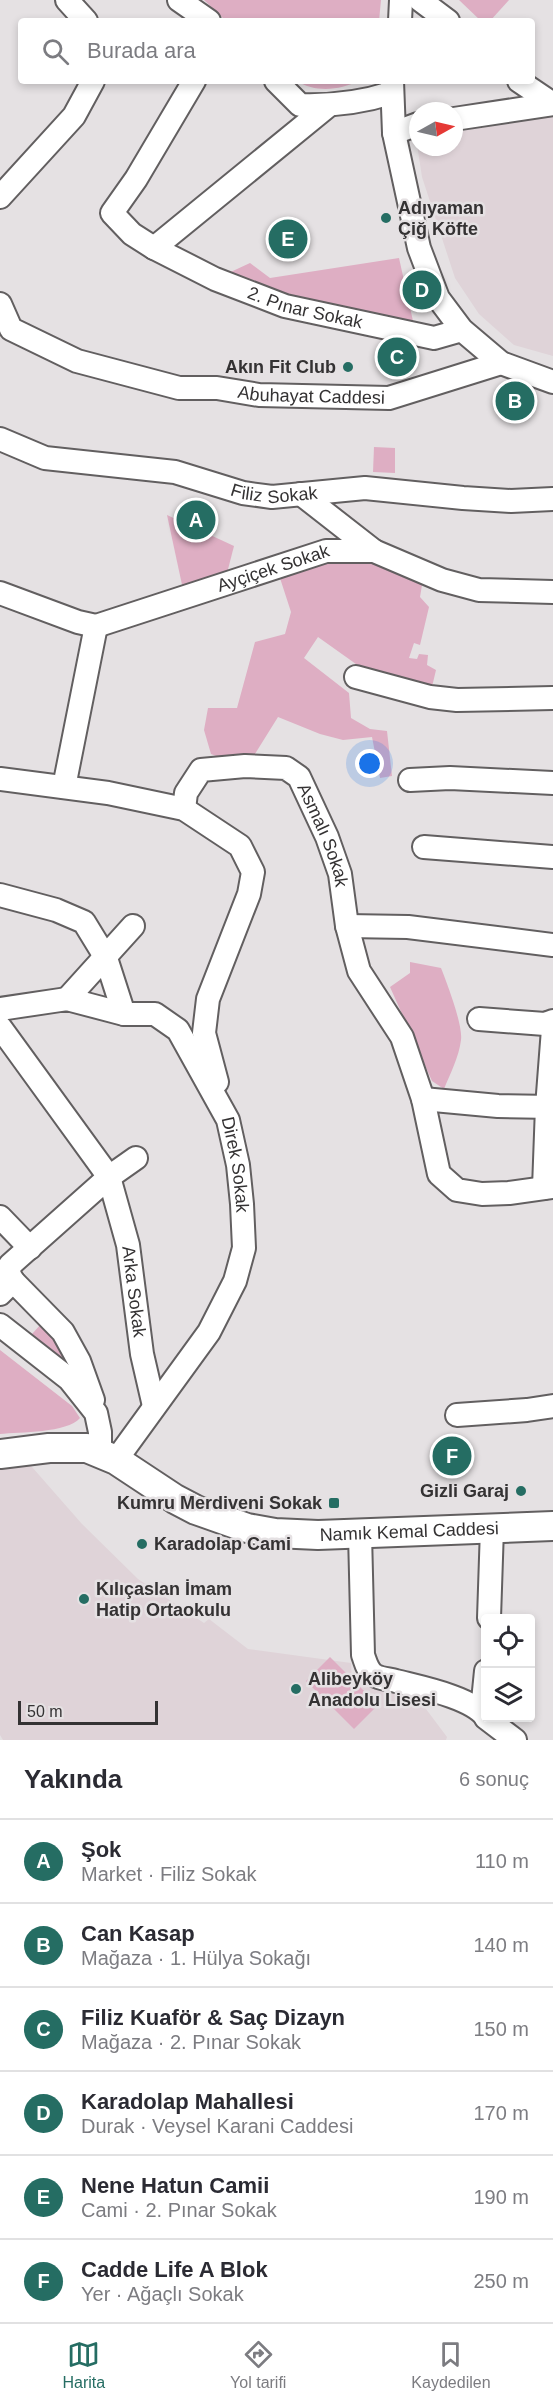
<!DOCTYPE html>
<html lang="tr">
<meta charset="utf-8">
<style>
:root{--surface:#fff;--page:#f2f2f3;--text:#2b2b33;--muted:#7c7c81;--line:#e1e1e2;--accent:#256d63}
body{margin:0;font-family:Arial,sans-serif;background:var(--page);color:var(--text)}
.controls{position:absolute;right:18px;bottom:18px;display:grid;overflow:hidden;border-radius:6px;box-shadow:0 3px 9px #0003}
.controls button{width:54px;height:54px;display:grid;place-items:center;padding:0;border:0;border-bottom:2px solid var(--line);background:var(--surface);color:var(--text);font:30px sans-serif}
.compass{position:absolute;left:409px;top:102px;width:54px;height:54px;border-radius:50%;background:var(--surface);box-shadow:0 3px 9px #0003;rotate:82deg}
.scale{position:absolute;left:18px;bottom:15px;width:140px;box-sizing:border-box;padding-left:6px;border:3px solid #343233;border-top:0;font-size:16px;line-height:21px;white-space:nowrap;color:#343233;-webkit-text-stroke:4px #e5e1e3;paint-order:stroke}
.you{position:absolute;left:370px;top:764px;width:21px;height:21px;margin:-15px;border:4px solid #fff;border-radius:50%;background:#1a73e8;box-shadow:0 0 0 9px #1a73e833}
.badge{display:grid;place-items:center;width:39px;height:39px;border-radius:50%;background:var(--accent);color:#fff;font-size:20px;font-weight:700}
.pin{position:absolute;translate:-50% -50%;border:3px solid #fff;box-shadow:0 2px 6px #0006}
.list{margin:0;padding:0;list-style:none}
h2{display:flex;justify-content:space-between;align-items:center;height:78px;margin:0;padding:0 24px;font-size:26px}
h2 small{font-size:20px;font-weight:400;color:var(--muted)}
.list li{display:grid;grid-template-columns:39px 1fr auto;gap:18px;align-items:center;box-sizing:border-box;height:84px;padding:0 24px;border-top:2px solid var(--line)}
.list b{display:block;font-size:22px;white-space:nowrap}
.list p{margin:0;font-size:20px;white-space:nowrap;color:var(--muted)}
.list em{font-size:20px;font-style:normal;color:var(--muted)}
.icon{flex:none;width:33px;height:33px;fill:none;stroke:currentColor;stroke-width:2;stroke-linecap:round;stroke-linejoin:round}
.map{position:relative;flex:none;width:553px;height:1740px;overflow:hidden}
.search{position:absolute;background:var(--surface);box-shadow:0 3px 9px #0003;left:18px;right:18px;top:18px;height:66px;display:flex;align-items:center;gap:15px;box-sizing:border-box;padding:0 21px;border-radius:6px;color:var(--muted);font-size:22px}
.sheet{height:582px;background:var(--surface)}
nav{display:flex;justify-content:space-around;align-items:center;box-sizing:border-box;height:84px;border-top:2px solid var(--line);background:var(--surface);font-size:16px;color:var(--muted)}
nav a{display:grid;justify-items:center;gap:3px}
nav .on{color:var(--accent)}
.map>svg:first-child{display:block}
.built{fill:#dfd3d8}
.green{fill:#deaec3}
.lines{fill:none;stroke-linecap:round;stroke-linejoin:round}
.minor-casing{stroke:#625f60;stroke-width:26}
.major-casing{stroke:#625f60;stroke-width:32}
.minor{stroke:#fff;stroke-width:22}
.major{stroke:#fff;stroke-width:28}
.poi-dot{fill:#256d63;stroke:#e5e1e3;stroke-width:2}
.labels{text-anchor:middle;stroke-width:5;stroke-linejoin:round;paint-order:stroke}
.poi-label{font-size:18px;font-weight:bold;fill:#343233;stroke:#e5e1e3;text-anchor:start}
.street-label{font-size:18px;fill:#343233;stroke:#e5e1e3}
</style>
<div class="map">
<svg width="553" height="1740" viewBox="0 0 553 1740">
<rect width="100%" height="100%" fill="#e5e1e3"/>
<g class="built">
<polygon points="553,112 553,356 514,345 479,314 455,278 422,177 416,138 418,137 418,147 454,147 454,132 487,127 509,119"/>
<polygon points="25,1459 82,1524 138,1579 204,1623 209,1619 248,1649 351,1663 352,1681 417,1697 447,1737 446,1740 3,1740 0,1735 0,1464"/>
</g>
<g class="green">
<polygon points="204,0 381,0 379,21 226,21"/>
<polygon points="459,0 509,0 490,21 481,21"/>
<path d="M297,81H358C341,90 315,93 297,81Z"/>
<polygon points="399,258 413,321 340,313 222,276 250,263 270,278"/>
<polygon points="374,447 395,448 395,473 373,472"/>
<polygon points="167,515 234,546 225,581 184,594"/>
<polygon points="367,556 423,579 420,597 429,607 420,645 414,643 409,658 417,659 419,654 428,655 427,665 436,670 431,691 370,674 318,637 304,658 349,693 351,718 370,729 387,731 392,776 380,778 372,737 343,740 320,734 278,717 253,757 234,763 211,754 204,730 208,708 237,708 255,642 285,634 291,612 279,575 335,559"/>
<path d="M410,962L441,968C447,983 463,1025 461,1040C459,1057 450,1074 444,1089L432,1081L390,987L410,973Z"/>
<polygon points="42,1323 61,1345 70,1365 60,1359 32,1334"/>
<path d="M0,1350L72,1406L80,1418C67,1433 20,1432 0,1434Z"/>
<polygon points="330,1657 378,1705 354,1729 306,1681"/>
</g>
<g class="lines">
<defs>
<g id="minor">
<polyline points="67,0 86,21"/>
<polyline points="179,0 209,21"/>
<polyline points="420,0 448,21"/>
<polyline points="400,21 401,0"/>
<path id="s1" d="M194,81L136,179L112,213L132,234L154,248L215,279L285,306L434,338L462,330"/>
<path d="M276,81L300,105C332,106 360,103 391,93"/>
<polyline points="392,81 394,133 419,248 438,298 462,330 501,363 553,382"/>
<polyline points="519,81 553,104"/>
<polyline points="454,119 553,104"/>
<polyline points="394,133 418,124"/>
<polyline points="0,197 74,116 93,81"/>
<polyline points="154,248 328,106"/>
<path id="s2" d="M0,304L11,329L77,361L179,388H217L259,395L389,398L501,363"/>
<path id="s3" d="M0,439L45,458L175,472L243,493L272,497L365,488L463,498L511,501L553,499"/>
<polyline points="301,494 374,551"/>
<path id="s4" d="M0,593L78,622L96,626L326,551H374L442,580L479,590L553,592"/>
<polyline points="356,677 430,697 457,700 553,698"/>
<polyline points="0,779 108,793 184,809 240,846 253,872 249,894 208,999 204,1033 217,1082"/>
<polyline points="410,780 450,778 553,783"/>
<polyline points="64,787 96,626"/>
<path id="s5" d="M184,809L186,793L201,770L245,766L286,768L299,777L327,837L340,874L347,926L359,971L402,1037L423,1099L439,1174L457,1190L482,1194L509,1193L553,1187"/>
<polyline points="424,847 553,857"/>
<polyline points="0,895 56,910 84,922 106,958 124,1014"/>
<polyline points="347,926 408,927 553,945"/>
<polyline points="67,999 133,926"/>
<path id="s6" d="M0,1009L67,999L124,1014H155L178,1030L228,1120L238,1165L242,1204L244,1248L235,1281L209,1332L116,1460"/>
<polyline points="479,1019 545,1024 553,1021"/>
<path id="s7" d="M0,1027L109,1177L128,1245L142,1354L154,1406"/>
<polyline points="423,1099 498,1106 553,1107"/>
<polyline points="544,1188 547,1107 553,1029"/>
<polyline points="0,1217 30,1248"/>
<polyline points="13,1281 63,1332 79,1361 93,1400"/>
<polyline points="0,1294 13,1281 9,1274 10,1265 109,1177 136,1158"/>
<polyline points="0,1325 69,1379 96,1413 100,1432 100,1452"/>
<polyline points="457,1415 527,1410 553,1406"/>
<path d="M360,1534L363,1655C366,1663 367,1670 374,1675C380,1679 389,1679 396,1681C419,1687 471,1697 486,1717"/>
<polyline points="489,1618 492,1528"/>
<polyline points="482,1711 486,1671"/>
<polyline points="486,1718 515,1740"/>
</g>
<g id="major">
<path id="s8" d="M0,1454L49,1448H87L116,1460L175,1499L196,1510L247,1528L275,1533L318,1535L553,1526"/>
</g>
</defs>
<use href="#minor" class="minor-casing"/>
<use href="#major" class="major-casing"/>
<use href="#minor" class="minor"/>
<use href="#major" class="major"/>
</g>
<g class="poi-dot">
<circle cx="386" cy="218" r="6"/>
<circle cx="348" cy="367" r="6"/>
<circle cx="521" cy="1491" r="6"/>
<rect x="328" y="1497" width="12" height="12" rx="3"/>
<circle cx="142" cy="1544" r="6"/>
<circle cx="84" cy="1599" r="6"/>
<circle cx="296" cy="1689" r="6"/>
</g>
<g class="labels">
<g class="poi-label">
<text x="398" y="214">Adıyaman<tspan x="398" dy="21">Çiğ Köfte</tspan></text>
<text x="336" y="373" text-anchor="end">Akın Fit Club</text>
<text x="509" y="1497" text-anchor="end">Gizli Garaj</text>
<text x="322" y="1509" text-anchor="end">Kumru Merdiveni Sokak</text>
<text x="154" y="1550">Karadolap Cami</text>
<text x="96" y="1595">Kılıçaslan İmam<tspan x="96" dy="21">Hatip Ortaokulu</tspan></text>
<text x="308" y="1685">Alibeyköy<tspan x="308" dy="21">Anadolu Lisesi</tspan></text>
</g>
<g class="street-label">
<text dy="6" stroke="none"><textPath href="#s1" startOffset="374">2. Pınar Sokak</textPath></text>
<text dy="6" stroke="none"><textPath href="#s2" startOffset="339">Abuhayat Caddesi</textPath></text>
<text dy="6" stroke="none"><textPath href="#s3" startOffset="282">Filiz Sokak</textPath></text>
<text dy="6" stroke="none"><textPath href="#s4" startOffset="288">Ayçiçek Sokak</textPath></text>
<text dy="6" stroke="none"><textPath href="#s5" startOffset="208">Asmalı Sokak</textPath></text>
<text dy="6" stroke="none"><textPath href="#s6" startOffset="334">Direk Sokak</textPath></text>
<text dy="6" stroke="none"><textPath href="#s7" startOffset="303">Arka Sokak</textPath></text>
<text dy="6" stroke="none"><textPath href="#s8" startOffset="430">Namık Kemal Caddesi</textPath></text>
</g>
</g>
</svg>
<div class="controls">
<button><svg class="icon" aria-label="locate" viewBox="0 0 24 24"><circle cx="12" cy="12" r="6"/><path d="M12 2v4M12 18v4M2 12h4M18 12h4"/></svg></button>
<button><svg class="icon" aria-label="layers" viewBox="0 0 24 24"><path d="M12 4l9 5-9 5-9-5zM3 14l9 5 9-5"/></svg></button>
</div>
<svg class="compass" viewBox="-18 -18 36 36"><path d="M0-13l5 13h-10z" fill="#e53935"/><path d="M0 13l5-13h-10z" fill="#7c7c81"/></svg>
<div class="scale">50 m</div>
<div class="you"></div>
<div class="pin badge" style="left:196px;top:520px">A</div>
<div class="pin badge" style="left:515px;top:401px">B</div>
<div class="pin badge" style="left:397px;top:357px">C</div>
<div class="pin badge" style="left:422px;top:290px">D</div>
<div class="pin badge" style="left:288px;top:239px">E</div>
<div class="pin badge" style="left:452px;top:1456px">F</div>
<div class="search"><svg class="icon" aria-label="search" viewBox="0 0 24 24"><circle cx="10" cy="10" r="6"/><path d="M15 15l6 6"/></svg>Burada ara</div>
</div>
<section class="sheet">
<h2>Yakında<small>6 sonuç</small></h2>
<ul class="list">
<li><span class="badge">A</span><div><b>Şok</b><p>Market · Filiz Sokak</p></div><em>110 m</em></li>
<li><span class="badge">B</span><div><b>Can Kasap</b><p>Mağaza · 1. Hülya Sokağı</p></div><em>140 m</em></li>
<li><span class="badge">C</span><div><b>Filiz Kuaför &amp; Saç Dizayn</b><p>Mağaza · 2. Pınar Sokak</p></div><em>150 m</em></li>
<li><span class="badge">D</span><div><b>Karadolap Mahallesi</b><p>Durak · Veysel Karani Caddesi</p></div><em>170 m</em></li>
<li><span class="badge">E</span><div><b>Nene Hatun Camii</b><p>Cami · 2. Pınar Sokak</p></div><em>190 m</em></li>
<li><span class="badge">F</span><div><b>Cadde Life A Blok</b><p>Yer · Ağaçlı Sokak</p></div><em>250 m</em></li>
</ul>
</section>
<nav>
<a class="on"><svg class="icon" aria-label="map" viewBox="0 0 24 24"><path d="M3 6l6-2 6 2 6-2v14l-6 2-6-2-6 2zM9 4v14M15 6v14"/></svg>Harita</a>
<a><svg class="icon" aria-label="directions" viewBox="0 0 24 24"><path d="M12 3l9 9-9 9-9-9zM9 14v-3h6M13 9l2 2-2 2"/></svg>Yol tarifi</a>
<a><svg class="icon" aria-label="saved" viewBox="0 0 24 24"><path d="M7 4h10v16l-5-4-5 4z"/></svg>Kaydedilen</a>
</nav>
